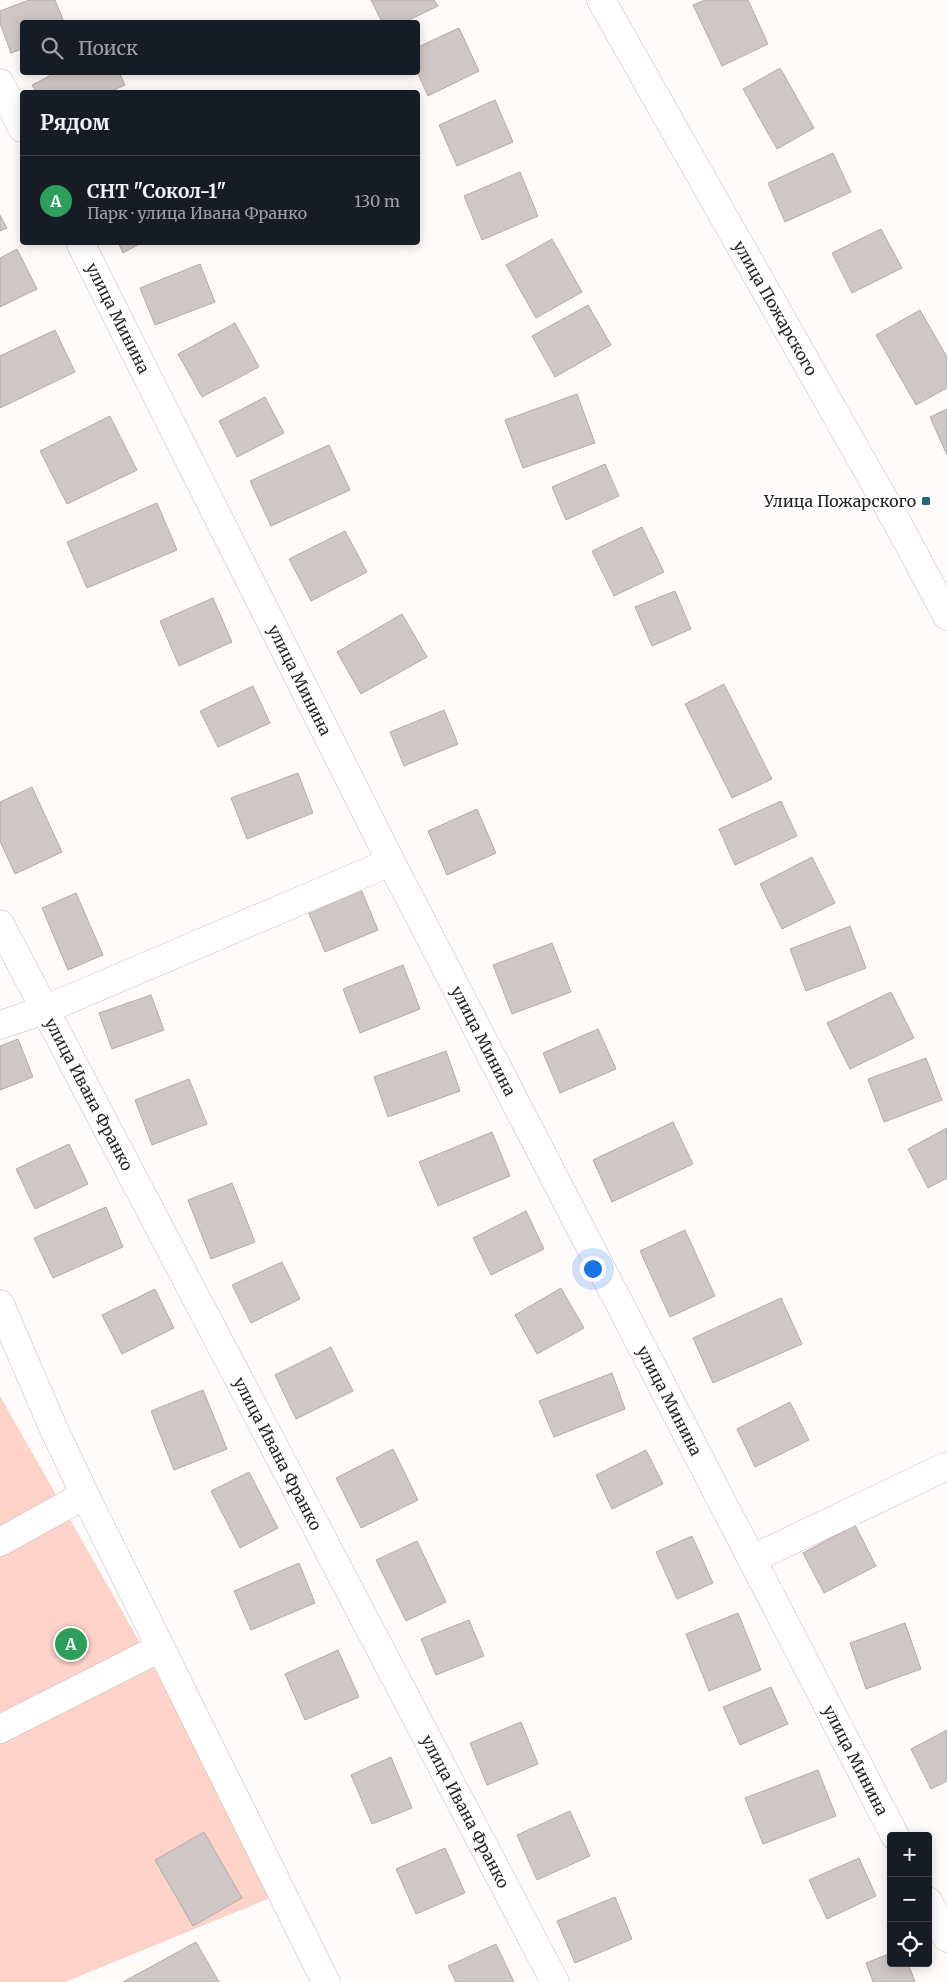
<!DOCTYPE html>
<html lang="ru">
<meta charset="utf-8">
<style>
:root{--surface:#171b24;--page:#242831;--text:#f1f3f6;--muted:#9ea1a6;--line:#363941;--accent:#7c3aed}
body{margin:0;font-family:Merriweather,serif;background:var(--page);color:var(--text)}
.controls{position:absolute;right:15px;bottom:15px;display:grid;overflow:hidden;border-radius:5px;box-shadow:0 2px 12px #0003}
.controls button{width:45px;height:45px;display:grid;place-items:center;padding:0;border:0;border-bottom:1px solid var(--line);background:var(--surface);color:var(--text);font:25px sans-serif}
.you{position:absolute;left:592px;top:1268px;width:18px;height:18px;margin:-12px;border:4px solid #fff;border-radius:50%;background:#1a73e8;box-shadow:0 0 0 8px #1a73e833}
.badge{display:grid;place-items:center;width:32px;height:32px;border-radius:50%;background:var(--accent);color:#fff;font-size:16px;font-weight:700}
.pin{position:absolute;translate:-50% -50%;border:2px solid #fff;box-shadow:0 1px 5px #0006}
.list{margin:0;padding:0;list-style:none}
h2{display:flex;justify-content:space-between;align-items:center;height:65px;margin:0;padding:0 20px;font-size:21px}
h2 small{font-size:16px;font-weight:400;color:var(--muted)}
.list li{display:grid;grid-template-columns:32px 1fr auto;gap:15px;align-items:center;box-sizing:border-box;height:90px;padding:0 20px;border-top:1px solid var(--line)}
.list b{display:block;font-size:19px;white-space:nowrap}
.list p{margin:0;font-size:16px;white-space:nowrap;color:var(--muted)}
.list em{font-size:16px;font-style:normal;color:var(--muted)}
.icon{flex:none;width:28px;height:28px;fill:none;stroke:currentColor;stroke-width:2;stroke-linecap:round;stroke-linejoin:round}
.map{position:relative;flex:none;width:947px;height:1982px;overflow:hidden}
.search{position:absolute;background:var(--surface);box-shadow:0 2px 12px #0003;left:20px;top:20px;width:400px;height:55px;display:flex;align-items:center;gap:12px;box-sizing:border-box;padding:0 18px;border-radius:5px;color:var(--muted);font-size:19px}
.panel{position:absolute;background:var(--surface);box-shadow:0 2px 12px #0003;left:20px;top:90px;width:400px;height:155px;border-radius:5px}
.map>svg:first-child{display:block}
.green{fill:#fdd3c9}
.building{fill:#cfc7c5;stroke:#b4acaa}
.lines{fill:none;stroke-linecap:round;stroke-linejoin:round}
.minor-casing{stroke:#c4bbb9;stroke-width:29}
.minor{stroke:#fff;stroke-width:28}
.poi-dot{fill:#216877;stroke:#fff;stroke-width:2}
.labels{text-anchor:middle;stroke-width:4.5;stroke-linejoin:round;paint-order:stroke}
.street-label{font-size:16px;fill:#262323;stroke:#fff}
.poi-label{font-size:16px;fill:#262323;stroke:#fff;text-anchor:end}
</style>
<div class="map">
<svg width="947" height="1982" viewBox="0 0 947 1982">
<rect width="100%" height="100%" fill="#fefbfa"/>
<polygon class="green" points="0,1396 282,1893 65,1982 0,1982"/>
<g class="building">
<polygon points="29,0 55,0 64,22 22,22 22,49 11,53 0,23 0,11"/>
<polygon points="371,0 434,0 438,6 405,22 382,22"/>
<polygon points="705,0 748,0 768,44 722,66 693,5"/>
<polygon points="459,28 479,71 428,96 417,72 418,47"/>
<polygon points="780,68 814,128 777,149 743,89"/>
<polygon points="57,72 119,72 125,85 110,92 36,92 32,85"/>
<polygon points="495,100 513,142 457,166 439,125"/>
<polygon points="833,153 851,192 785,222 768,183"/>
<polygon points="520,172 538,216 482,240 464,196"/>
<polygon points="0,215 7,228 0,231"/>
<polygon points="881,229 902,268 852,293 832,253"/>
<polygon points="552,239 582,292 536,318 506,265"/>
<polygon points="118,242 143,242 123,253"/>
<polygon points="17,249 37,289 0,307 0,258"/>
<polygon points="200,264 215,302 155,325 140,288"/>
<polygon points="588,305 611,345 555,377 532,336"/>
<polygon points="920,310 947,357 947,388 916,405 876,335"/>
<polygon points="235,323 259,367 202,397 178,354"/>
<polygon points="55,330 75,372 0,408 0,356"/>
<polygon points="577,394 595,443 523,468 505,420"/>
<polygon points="265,397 284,433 237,457 219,421"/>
<polygon points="947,409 947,455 930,417"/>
<polygon points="110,416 137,470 67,504 40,451"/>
<polygon points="329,445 350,490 271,526 250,481"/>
<polygon points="605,464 619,496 566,520 552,487"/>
<polygon points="157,503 177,550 87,588 67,542"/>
<polygon points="642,527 664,572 614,596 592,551"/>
<polygon points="345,531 367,572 311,601 289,559"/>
<polygon points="675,591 691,629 652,646 635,607"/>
<polygon points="213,598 232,642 179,666 160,621"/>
<polygon points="402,614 427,657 361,694 337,652"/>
<polygon points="724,684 772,779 732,798 685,704"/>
<polygon points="253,686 270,723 218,747 200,711"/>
<polygon points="444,710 458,744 404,766 390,732"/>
<polygon points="298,773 313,813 247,839 231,798"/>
<polygon points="32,787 62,852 15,874 0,841 0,802"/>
<polygon points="781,801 797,836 735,865 719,829"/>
<polygon points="477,809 496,853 447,875 428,831"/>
<polygon points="812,857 835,903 782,929 760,884"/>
<polygon points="361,889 378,930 325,952 308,911"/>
<polygon points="76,893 103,955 68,970 42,908"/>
<polygon points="850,926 866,968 806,991 790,949"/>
<polygon points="552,943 571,992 512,1014 493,965"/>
<polygon points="403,965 420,1009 360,1033 343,989"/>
<polygon points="891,992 914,1038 850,1069 827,1023"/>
<polygon points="151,995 164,1030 112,1049 99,1013"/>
<polygon points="598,1029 616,1069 560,1093 543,1053"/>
<polygon points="18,1039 33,1077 0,1090 0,1046"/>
<polygon points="446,1051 460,1091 388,1117 374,1077"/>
<polygon points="926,1058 942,1100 884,1122 868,1079"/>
<polygon points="189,1079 207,1124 152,1145 135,1100"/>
<polygon points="673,1122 693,1164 612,1202 593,1160"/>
<polygon points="947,1128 947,1178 928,1188 908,1149"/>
<polygon points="492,1132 510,1176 438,1206 419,1162"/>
<polygon points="69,1144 88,1184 35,1209 16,1169"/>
<polygon points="232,1183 255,1242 211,1259 188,1200"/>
<polygon points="106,1207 123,1247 53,1278 34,1238"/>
<polygon points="526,1211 544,1249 491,1275 473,1238"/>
<polygon points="685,1230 715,1296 670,1317 640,1251"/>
<polygon points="282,1262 300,1299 251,1323 232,1285"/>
<polygon points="561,1288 584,1328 537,1354 515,1315"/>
<polygon points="155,1289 174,1328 122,1354 102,1315"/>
<polygon points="781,1298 802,1344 713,1383 693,1338"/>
<polygon points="331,1347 353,1391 296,1419 275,1375"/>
<polygon points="612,1373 625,1409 554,1437 539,1401"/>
<polygon points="203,1390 227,1449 174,1470 151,1411"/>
<polygon points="790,1402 809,1440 755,1467 737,1429"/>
<polygon points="393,1449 418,1500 361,1528 336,1478"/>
<polygon points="646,1450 663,1484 612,1509 596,1475"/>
<polygon points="249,1472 278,1528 240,1548 211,1491"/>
<polygon points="855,1525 876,1566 824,1593 803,1553"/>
<polygon points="692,1536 713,1583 677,1599 656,1552"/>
<polygon points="417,1541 446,1602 406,1621 376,1560"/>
<polygon points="299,1563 315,1603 251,1630 234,1591"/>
<polygon points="738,1613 761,1670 709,1691 686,1634"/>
<polygon points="469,1620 484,1656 436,1675 421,1639"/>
<polygon points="905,1623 921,1669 866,1689 850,1643"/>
<polygon points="338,1650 359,1697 305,1720 285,1674"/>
<polygon points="771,1687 788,1724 740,1745 723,1707"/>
<polygon points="521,1722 538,1764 487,1785 470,1743"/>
<polygon points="947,1730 947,1781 931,1789 911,1749"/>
<polygon points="391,1757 412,1808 372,1824 351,1775"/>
<polygon points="818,1770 836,1816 763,1844 745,1798"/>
<polygon points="570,1811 590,1856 537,1880 517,1835"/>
<polygon points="204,1832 242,1898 193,1926 155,1860"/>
<polygon points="445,1848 465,1893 416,1914 396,1869"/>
<polygon points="859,1858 876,1896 827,1919 809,1880"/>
<polygon points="615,1897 632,1939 575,1963 557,1921"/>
<polygon points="196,1942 219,1982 123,1982"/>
<polygon points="496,1944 514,1982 456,1982 448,1966"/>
<polygon points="891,1953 891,1963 908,1963 915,1982 873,1982 866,1963"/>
</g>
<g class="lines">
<defs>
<g id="minor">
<path id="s1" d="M601,0L899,526L947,616"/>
<polyline points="0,83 22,128"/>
<path id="s2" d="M80,242L391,862L895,1836"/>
<path id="s3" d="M0,924L555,1982"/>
<polyline points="0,1025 44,1010 391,862"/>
<polyline points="0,1304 52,1425 85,1495 326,1982"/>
<polyline points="0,1542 85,1495"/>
<polyline points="752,1559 947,1466"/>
<polyline points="0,1729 160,1648"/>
<polyline points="928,1901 947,1938"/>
</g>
</defs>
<use href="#minor" class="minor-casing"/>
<use href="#minor" class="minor"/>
</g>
<rect class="poi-dot" x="921" y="496" width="10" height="10" rx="2.5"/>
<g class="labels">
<g class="street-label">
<text dy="6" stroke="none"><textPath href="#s1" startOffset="354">улица Пожарского</textPath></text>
<text dy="6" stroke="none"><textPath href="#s2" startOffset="85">улица Минина</textPath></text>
<text dy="6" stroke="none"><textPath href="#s2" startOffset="490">улица Минина</textPath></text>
<text dy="6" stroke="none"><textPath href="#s2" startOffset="895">улица Минина</textPath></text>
<text dy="6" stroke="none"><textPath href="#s3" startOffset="192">улица Ивана Франко</textPath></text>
<text dy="6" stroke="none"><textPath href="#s2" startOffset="1300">улица Минина</textPath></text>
<text dy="6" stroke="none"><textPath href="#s3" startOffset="598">улица Ивана Франко</textPath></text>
<text dy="6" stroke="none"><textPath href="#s2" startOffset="1705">улица Минина</textPath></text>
<text dy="6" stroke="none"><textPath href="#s3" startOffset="1002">улица Ивана Франко</textPath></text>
</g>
<g class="poi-label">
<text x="916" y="507">Улица Пожарского</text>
</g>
</g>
</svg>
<div class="controls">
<button>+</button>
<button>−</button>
<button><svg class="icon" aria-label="locate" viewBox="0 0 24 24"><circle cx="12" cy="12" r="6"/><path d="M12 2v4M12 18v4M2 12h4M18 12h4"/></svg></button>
</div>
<div class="you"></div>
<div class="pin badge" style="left:71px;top:1644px;background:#2e9e5b">A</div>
<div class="search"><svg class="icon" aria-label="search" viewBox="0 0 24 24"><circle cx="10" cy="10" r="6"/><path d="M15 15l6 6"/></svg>Поиск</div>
<section class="panel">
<h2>Рядом<small></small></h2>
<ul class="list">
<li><span class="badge" style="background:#2e9e5b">A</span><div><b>СНТ &quot;Сокол-1&quot;</b><p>Парк · улица Ивана Франко</p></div><em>130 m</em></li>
</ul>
</section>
</div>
